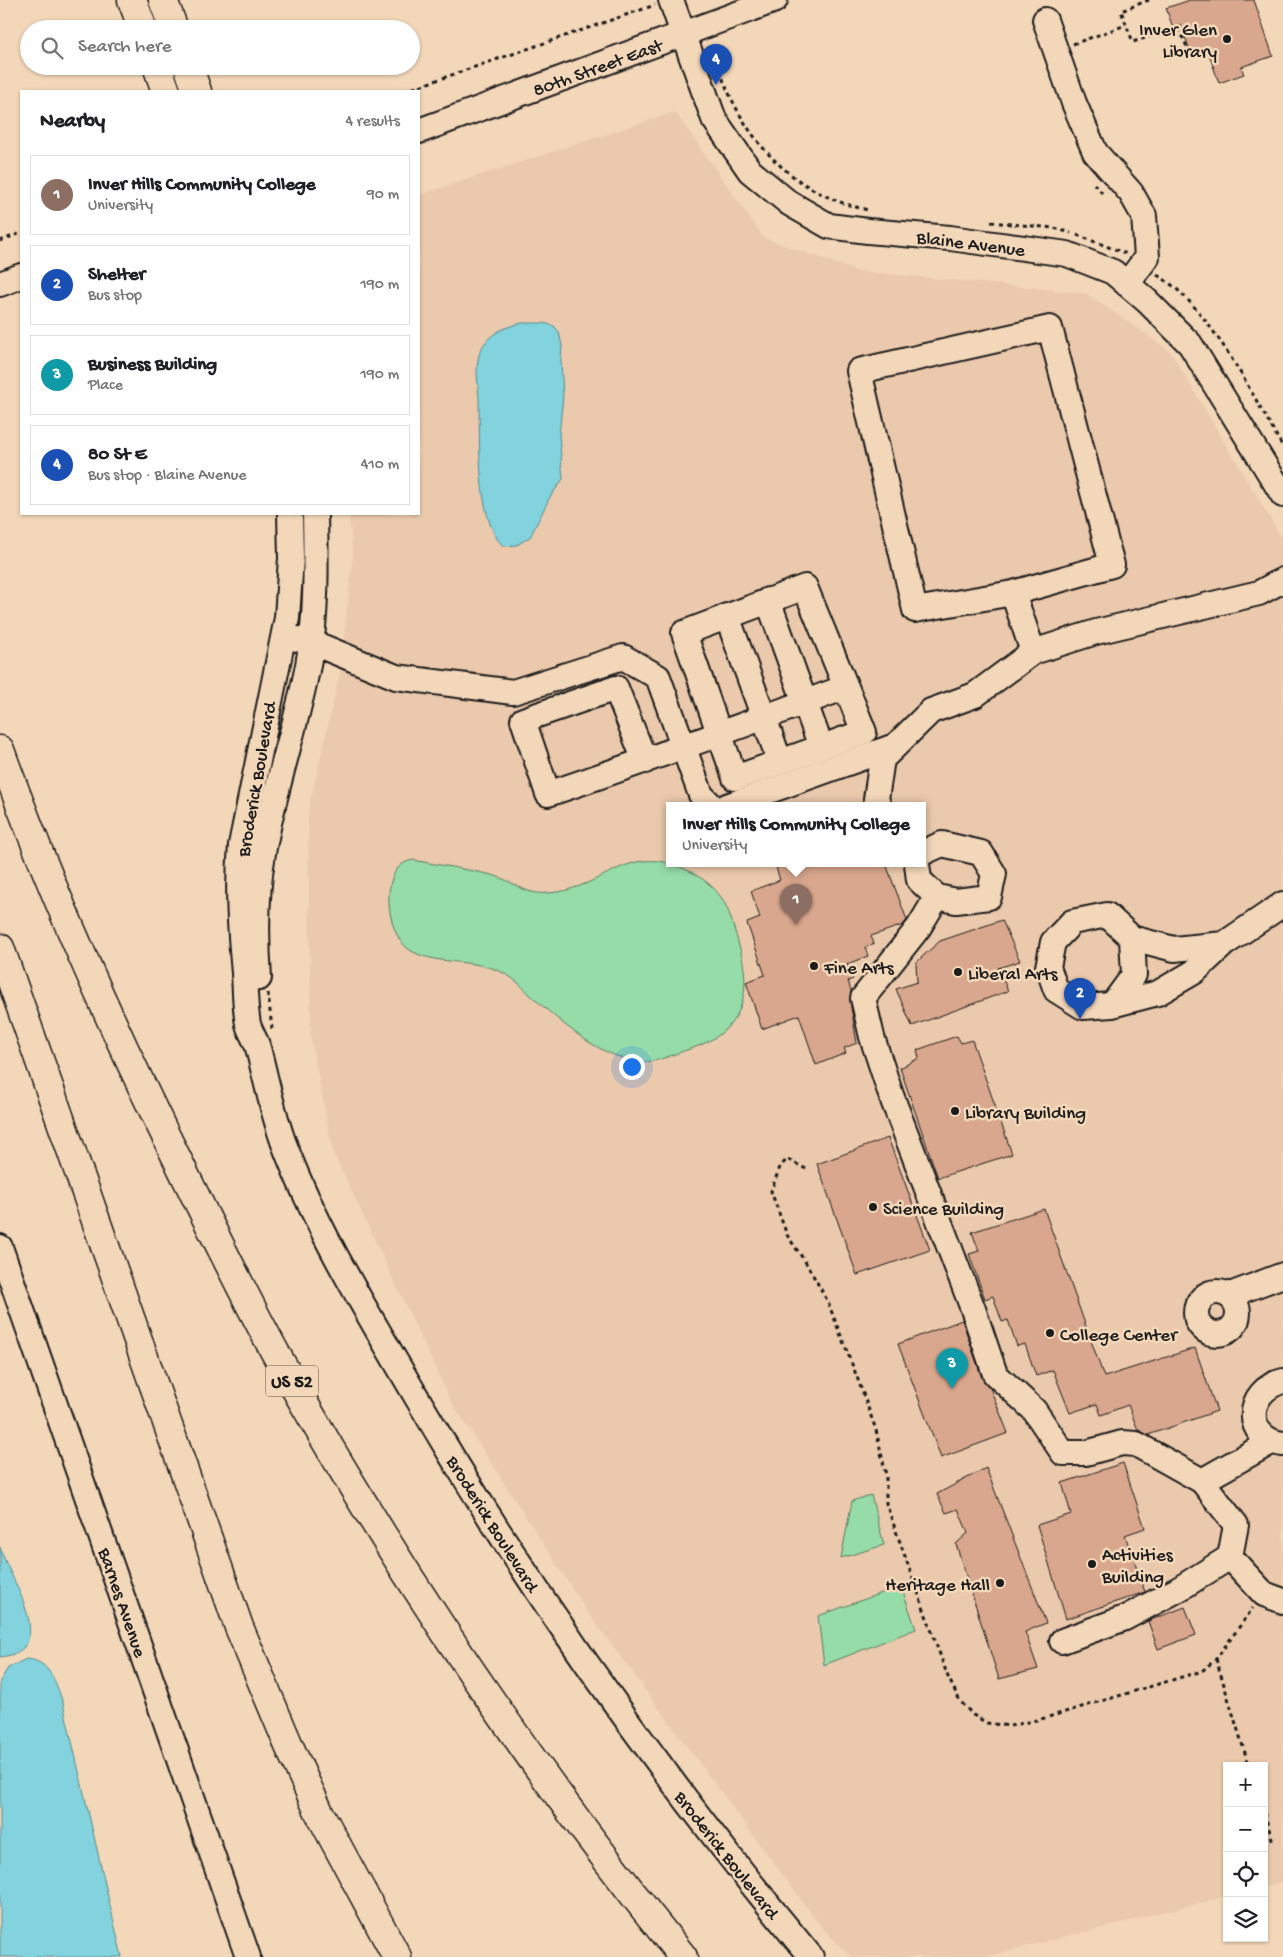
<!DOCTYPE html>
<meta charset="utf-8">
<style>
:root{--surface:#fff;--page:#f2f2f2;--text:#202124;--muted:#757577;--line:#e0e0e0;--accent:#1c1c1c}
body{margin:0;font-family:"Gochi Hand",sans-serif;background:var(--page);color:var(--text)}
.controls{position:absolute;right:15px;bottom:15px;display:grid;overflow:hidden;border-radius:0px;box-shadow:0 1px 4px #0004}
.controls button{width:45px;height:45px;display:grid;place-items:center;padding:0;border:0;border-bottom:1px solid var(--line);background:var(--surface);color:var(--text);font:25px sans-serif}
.you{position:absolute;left:631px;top:1066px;width:18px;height:18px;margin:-12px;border:4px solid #fff;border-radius:50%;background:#1a73e8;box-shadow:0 0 0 8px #1a73e833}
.badge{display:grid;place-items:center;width:32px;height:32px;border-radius:50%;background:var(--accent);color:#fff;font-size:16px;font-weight:700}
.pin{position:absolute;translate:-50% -41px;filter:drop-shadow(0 1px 2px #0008)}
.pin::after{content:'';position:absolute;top:26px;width:18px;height:15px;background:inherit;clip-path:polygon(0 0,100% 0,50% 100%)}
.popup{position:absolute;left:666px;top:802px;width:260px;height:65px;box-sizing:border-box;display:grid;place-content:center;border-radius:0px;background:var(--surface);filter:drop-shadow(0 1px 4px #0005);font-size:16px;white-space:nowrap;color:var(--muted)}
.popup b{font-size:19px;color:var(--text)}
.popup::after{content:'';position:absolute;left:50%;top:100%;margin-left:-10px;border:10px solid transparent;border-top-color:var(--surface)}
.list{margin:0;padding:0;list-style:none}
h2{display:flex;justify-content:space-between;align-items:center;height:65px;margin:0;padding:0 20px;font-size:21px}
h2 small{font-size:16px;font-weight:400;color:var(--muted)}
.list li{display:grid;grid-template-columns:32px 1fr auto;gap:15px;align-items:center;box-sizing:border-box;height:80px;margin:0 10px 10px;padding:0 10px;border:1px solid var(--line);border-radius:0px}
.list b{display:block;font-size:19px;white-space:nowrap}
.list p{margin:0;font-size:16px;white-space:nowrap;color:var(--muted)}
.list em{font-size:16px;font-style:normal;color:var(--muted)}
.icon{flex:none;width:28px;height:28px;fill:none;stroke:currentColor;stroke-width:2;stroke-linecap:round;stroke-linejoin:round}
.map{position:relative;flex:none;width:1283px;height:1957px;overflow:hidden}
.search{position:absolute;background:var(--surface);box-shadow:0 1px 4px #0004;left:20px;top:20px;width:400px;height:55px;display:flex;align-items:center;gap:12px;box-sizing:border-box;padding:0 18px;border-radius:28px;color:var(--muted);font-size:19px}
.panel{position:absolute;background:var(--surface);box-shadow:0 1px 4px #0004;left:20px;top:90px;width:400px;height:425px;border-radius:0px}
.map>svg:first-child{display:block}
.built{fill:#ebc9ac;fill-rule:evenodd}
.green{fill:#95dca9;stroke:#587c62}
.water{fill:#82d3dd;stroke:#598a90}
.building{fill:#d9a78d;stroke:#1c1c1c}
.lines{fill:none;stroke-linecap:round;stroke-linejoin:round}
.minor-casing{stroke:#1c1c1c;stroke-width:28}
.highway-casing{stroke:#1c1c1c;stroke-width:31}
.path{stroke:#1c1c1c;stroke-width:3;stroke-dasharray:4 4;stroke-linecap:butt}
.minor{stroke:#f3d7b9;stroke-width:24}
.highway{stroke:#f3d7b9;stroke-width:28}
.poi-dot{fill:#1c1c1c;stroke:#f3d7b9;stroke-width:2}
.labels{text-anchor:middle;stroke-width:5;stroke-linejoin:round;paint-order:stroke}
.shield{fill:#f3d7b9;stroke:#5c544b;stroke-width:1}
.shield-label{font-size:18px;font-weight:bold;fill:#1c1c1c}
.poi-label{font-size:19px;fill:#1c1c1c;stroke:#f3d7b9;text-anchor:start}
.street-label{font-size:19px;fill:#1c1c1c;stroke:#f3d7b9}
</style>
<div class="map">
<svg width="1283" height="1957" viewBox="0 0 1283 1957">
<rect width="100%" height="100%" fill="#f3d7b9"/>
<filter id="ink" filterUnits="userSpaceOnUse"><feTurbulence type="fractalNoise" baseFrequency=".02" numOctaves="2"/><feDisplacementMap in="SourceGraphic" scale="10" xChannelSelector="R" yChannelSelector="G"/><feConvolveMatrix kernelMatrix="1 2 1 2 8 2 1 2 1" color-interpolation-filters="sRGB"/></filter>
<g filter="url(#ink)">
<path class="built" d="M675,112L764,238L857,271L1086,293L1170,351L1283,540V1882L1264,1887V1766H1227V1896L985,1957H852L822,1928L589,1614L451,1401L333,1152L311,1039L308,812L340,673L353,556L349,514H419V195ZM670,806H922V864H670Z"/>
<g class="green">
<path d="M413,860C439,865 466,869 492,875C512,880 525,896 549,893C608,888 628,839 691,872C716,886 725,898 733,925C741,952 751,980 740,1008C730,1032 711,1042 687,1050C673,1054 656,1063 642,1062C601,1058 567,1027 537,1001C520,986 519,980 497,970C469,958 422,966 403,944C386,925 379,865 413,860Z"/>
<polygon points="871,1495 884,1545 841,1558 852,1501"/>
<polygon points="901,1586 916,1629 824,1665 818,1616"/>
</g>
<g class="water">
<path d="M522,323H544L554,326L559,332L562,346L561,360L563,396L559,435L563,479L550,497L530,537L517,545L503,546C476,520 480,438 479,402C479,385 474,369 480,352C487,334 504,327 522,323Z"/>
<path d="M0,1547C7,1575 63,1651 0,1657Z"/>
<path d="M26,1659C50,1660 56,1683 63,1703L122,1957H0V1681L8,1668Z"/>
</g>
<g class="building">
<polygon points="1190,0 1254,0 1273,56 1241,67 1244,74 1219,83 1208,51 1192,57 1181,25 1173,28 1166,8"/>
<polygon points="775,864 886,864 907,920 903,925 871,936 874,944 865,947 868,956 847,964 853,979 848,981 851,991 850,1001 857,1043 844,1048 846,1053 816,1065 799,1015 762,1029 746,982 765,975 747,923 760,918 751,891 780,880"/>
<polygon points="1002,920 1020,961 998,968 1008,991 912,1026 896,989 917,982 916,963 923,956 940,941"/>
<polygon points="957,1036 961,1043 972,1040 1012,1154 938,1178 900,1068 919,1058 917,1050"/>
<polygon points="888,1138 930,1250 857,1275 817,1164"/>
<polygon points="1044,1209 1104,1377 1195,1348 1217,1411 1148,1435 1138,1430 1128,1405 1101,1415 1097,1404 1070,1413 1053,1370 1036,1376 1025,1344 1017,1346 1008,1320 1002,1322 993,1296 985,1299 969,1254 979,1251 972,1232"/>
<polygon points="962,1320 982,1378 990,1388 1008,1433 941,1458 898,1344"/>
<polygon points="1123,1463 1145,1528 1125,1535 1145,1592 1066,1619 1037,1525 1071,1514 1062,1483"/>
<polygon points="986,1468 1046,1623 1025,1632 1038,1669 999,1679 956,1544 968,1533 958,1509 946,1513 937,1494"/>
<polygon points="1185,1607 1196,1635 1158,1649 1148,1621"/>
</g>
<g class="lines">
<defs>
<g id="minor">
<polyline points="671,0 714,119 750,171 789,203 829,226 868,231 950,238 1067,254 1113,272 1147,301 1190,344 1283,495"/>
<polyline points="1045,20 1074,103 1095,152 1131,193 1144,216 1147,257 1127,284"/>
<polyline points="419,131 775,0"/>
<polyline points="0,284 21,276"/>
<path d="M290,514L291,558L287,618L241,845C237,889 240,930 244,973C245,990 245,1008 248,1024C250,1032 256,1040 258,1048C266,1079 272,1110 283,1141C316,1229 366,1310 413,1391C529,1591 663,1779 811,1957"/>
<polyline points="1013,593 915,610 859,371 1050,328 1112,565 1013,593 1033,652"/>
<polyline points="768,600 821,747"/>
<polyline points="727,616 780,762"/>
<polyline points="297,639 311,642 396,677 513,692 623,657 658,677 701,795 712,806"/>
<path d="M645,761L616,688L523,720L548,794C648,760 747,724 846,687L805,587L684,633L735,778L864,732L846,687"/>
<polyline points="727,806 895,746"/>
<polyline points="879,806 876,799 882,759 931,711 975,695 1033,652 1096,632 1259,593 1283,580"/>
<polyline points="917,864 919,880 937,897 956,901 989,897 994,874 981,853 942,844 922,853"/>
<polyline points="937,897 919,927 863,998 872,1037 891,1095 973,1309 995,1374 1034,1410 1063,1453 1086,1453 1122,1443 1136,1444 1202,1481 1236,1525 1230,1557 1264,1594 1283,1601"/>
<polyline points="1224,944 1174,949 1132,938 1107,915 1072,922 1053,942 1048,967 1056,990 1083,1007 1112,1005 1158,993 1194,972 1224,944 1283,904"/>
<path d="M259,978C256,937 256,894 263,853C274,789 296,728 308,665C317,616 316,563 315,514"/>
<polyline points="1112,1005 1134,975 1132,938"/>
<polyline points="0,1247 248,1957"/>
<circle cx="1217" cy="1313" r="21"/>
<polyline points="1230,1295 1283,1275"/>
<path d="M1283,1381C1245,1390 1243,1439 1283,1444"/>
<polyline points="1202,1481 1271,1442"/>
<polyline points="1062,1641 1125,1618 1179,1589 1230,1557"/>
</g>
<g id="highway">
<polyline points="132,0 143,29"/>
<polyline points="163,0 174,29"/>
<polyline points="157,66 166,91"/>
<polyline points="188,66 197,91"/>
<path d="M0,750C52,895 116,1036 184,1173C214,1234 244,1295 276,1354C394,1566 530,1768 683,1957"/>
<polyline points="0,948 239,1627 289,1746 319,1812 397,1957"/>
</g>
</defs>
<use href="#minor" class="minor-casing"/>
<use href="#highway" class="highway-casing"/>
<g class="path">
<polyline points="1149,0 1121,11 1133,42 1178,27 1188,49"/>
<polyline points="1073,44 1126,25"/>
<path d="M717,63C742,137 789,193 868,210"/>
<polyline points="405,91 655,5"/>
<polyline points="1094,184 1103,194"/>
<polyline points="991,222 1054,228 1071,233"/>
<polyline points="1077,235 1127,254"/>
<polyline points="0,241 21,233"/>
<path d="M1157,275C1208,303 1253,397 1283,447"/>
<polyline points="268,993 272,1029"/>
<polyline points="806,1169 787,1159 780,1167 771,1191 787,1235 806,1263 827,1300 857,1377 876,1430 886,1475 886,1503 948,1677 960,1701 973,1715 987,1723 1010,1726 1045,1718 1202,1671 1216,1659 1253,1608"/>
<polyline points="1216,1659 1249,1766"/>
<polyline points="1264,1813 1273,1842"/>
</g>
<use href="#minor" class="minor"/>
<use href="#highway" class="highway"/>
</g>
</g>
<g class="poi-dot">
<circle cx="1227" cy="39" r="5"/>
<circle cx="814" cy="966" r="5"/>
<circle cx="958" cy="972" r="5"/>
<circle cx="955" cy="1111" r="5"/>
<circle cx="873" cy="1207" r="5"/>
<circle cx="1050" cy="1333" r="5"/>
<circle cx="1092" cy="1564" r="5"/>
<circle cx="1000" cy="1583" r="5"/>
</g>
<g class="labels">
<rect class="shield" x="266" y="1365.5" width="52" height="31" rx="4"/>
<g class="shield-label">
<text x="292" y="1387">US 52</text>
</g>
<g class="poi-label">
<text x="1217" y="35" text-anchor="end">Inver Glen<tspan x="1217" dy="22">Library</tspan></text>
<text x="824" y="973">Fine Arts</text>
<text x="968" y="979">Liberal Arts</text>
<text x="965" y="1118">Library Building</text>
<text x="883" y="1214">Science Building</text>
<text x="1060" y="1340">College Center</text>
<text x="1102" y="1560">Activities<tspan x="1102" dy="22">Building</tspan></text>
<text x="990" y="1590" text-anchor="end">Heritage Hall</text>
</g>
<g class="street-label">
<text transform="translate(597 66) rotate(-20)" y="7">80th Street East</text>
<text transform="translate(971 242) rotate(7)" y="7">Blaine Avenue</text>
<text transform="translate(255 779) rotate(-80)" y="7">Broderick Boulevard</text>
<text transform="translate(494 1523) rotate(58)" y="7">Broderick Boulevard</text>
<text transform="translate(124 1602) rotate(71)" y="7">Barnes Avenue</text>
<text transform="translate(728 1854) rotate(52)" y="7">Broderick Boulevard</text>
</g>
</g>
</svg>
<div class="controls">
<button>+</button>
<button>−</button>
<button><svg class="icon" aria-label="locate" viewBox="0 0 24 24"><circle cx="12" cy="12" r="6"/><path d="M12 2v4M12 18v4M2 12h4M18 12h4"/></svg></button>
<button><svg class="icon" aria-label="layers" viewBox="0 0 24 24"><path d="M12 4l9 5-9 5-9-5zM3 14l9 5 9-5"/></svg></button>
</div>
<div class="you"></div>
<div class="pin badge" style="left:796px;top:925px;background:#8d6e63">1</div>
<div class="popup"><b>Inver Hills Community College</b>University</div>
<div class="pin badge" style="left:1080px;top:1019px;background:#1a4fb4">2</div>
<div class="pin badge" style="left:952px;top:1389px;background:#0f9aa8">3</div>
<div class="pin badge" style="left:716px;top:85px;background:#1a4fb4">4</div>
<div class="search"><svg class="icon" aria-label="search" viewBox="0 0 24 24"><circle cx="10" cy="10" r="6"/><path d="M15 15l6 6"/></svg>Search here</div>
<section class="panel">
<h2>Nearby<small>4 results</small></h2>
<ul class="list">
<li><span class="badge" style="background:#8d6e63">1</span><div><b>Inver Hills Community College</b><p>University</p></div><em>90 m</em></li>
<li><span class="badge" style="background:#1a4fb4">2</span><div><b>Shelter</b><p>Bus stop</p></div><em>190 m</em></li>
<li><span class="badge" style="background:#0f9aa8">3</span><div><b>Business Building</b><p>Place</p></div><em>190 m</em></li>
<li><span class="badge" style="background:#1a4fb4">4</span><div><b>80 St E</b><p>Bus stop · Blaine Avenue</p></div><em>410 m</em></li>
</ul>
</section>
</div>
